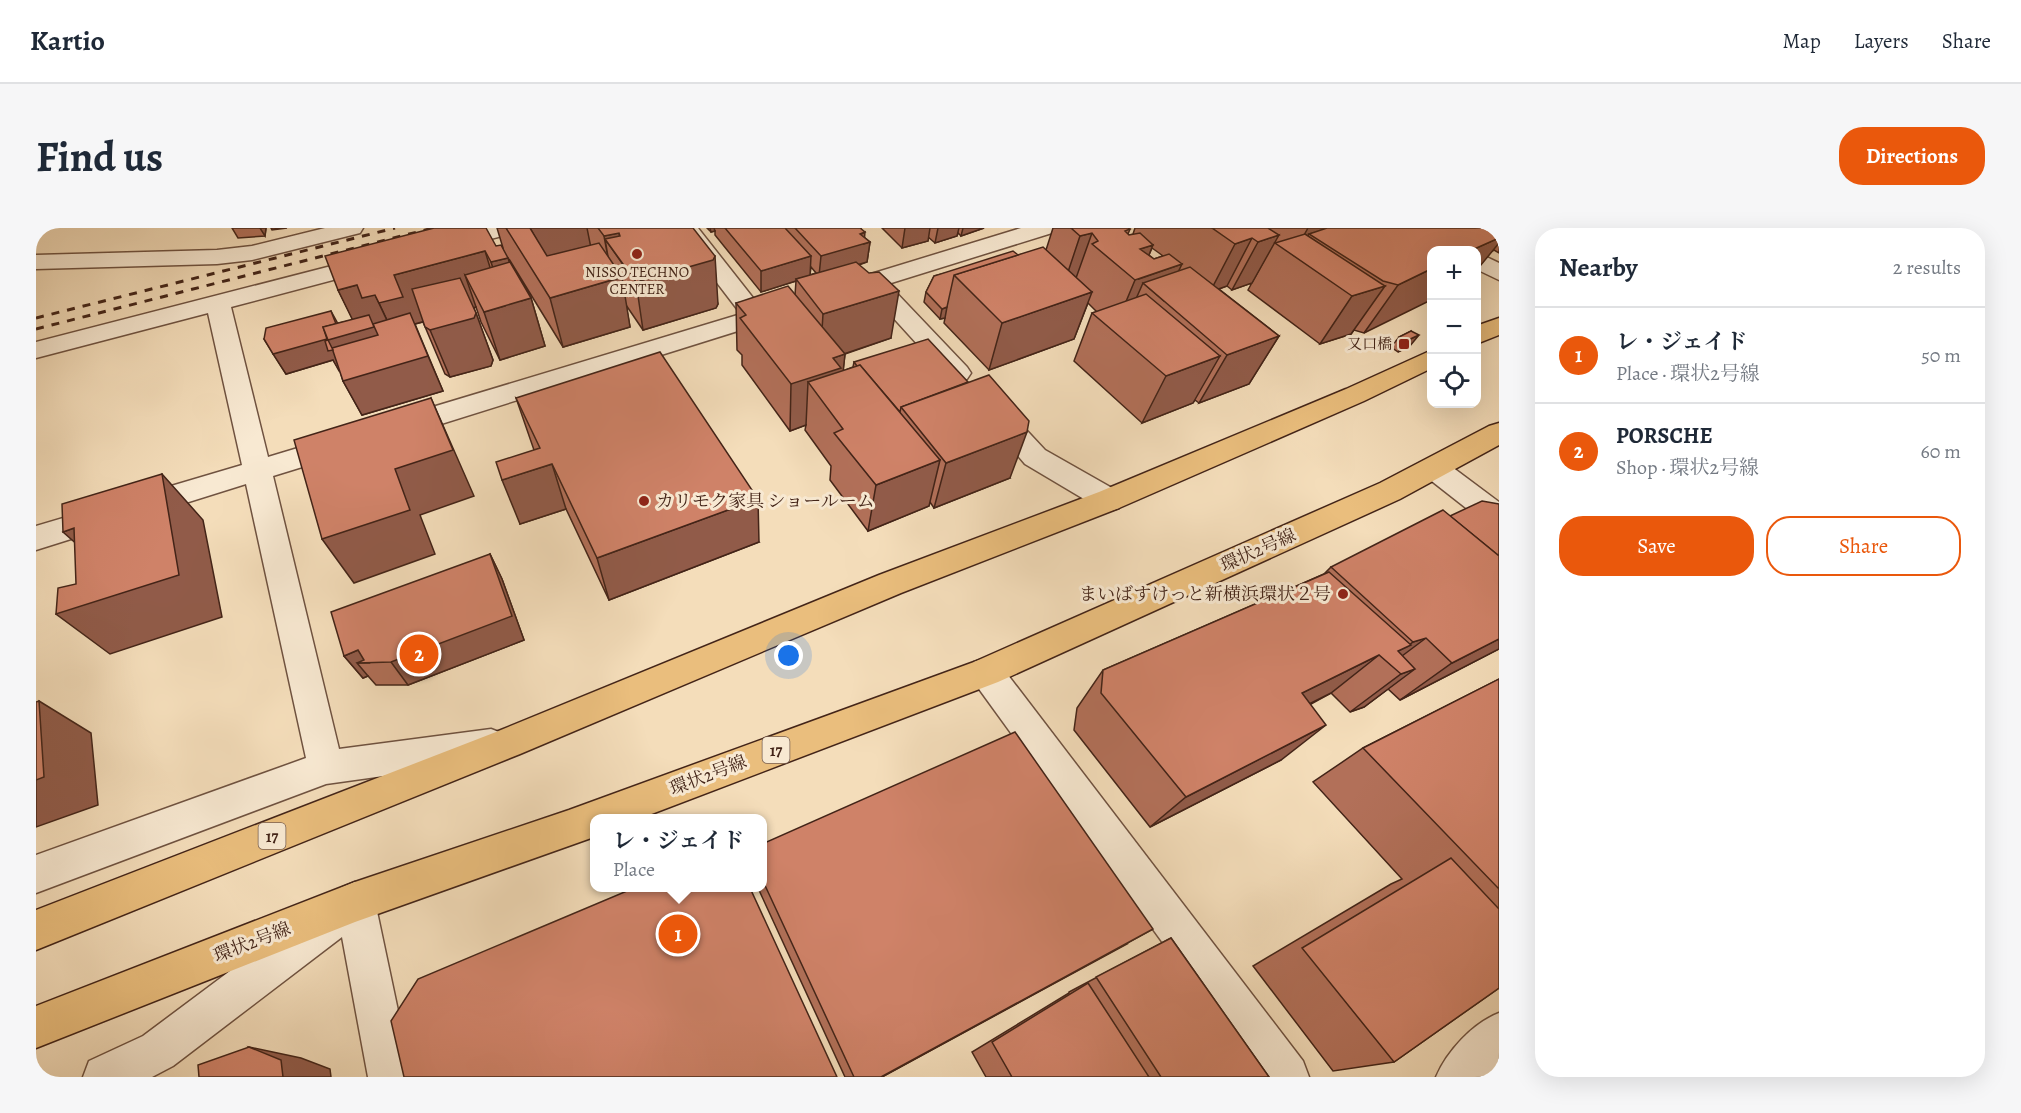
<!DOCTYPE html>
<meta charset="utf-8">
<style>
:root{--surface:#fff;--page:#f6f6f7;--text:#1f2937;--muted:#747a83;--line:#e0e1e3;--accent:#ea580c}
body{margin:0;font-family:Alegreya,"Noto Serif JP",serif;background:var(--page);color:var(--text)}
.controls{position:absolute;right:18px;top:18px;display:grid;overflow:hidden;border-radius:12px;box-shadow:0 6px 24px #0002}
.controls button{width:54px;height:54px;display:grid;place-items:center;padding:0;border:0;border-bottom:2px solid var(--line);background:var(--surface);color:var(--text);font:30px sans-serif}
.you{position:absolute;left:753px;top:428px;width:21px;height:21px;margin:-15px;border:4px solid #fff;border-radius:50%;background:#1a73e8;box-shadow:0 0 0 9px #1a73e833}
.badge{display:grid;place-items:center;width:39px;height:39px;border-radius:50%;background:var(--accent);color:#fff;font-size:20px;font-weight:700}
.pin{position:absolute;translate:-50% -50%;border:3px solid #fff;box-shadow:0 2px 6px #0006}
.popup{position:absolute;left:554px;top:586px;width:177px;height:78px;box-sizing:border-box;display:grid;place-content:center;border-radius:12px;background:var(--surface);filter:drop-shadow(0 2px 4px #0005);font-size:20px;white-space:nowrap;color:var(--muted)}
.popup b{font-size:22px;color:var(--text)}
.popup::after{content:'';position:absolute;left:50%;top:100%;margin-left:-12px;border:12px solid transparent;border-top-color:var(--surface)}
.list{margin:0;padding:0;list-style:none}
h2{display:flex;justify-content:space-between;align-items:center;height:78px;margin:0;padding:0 24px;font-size:26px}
h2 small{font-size:20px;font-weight:400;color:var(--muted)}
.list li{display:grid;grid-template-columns:39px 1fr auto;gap:18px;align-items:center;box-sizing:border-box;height:96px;padding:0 24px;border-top:2px solid var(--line)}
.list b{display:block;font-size:22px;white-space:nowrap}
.list p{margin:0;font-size:20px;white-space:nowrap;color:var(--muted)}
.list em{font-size:20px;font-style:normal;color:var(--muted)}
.actions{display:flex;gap:12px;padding:18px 24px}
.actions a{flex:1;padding:14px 0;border:2px solid var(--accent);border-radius:24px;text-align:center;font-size:21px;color:var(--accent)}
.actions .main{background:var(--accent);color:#fff}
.icon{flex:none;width:33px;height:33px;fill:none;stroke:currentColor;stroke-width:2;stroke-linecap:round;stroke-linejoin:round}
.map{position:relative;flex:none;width:1463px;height:849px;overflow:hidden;border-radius:24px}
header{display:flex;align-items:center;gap:36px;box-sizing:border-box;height:84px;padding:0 30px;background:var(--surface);border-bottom:2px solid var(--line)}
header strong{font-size:28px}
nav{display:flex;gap:33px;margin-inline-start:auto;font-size:21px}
.intro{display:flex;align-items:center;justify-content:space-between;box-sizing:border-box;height:144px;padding:0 36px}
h1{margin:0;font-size:42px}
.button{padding:15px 27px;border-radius:24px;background:var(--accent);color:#fff;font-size:21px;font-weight:700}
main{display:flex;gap:36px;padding:0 36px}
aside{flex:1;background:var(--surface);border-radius:24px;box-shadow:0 6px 24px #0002}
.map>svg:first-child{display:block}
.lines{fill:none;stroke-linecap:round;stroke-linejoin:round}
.minor-casing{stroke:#6f5240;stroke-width:3}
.major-casing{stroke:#432418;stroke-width:3}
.minor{fill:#f8e9d2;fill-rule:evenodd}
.major{fill:#eabe7d;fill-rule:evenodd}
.rail{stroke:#432418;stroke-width:3;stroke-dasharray:8 8;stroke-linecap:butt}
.wall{fill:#b27059;stroke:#432418;stroke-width:1.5;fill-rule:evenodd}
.shaded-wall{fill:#915b49;stroke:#432418;stroke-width:1.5}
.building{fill:#cf8268;stroke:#432418;stroke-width:1.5}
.poi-dot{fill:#8f2418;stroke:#f8e9d2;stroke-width:2}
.labels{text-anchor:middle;stroke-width:6;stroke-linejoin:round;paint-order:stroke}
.far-poi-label{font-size:15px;fill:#432418;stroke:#f8e9d2}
.shield{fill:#f8e9d2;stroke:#795f50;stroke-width:1.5}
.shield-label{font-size:16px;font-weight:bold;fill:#432418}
.poi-label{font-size:18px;fill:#432418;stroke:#f8e9d2;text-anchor:start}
.street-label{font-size:18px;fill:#432418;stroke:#f8e9d2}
</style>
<header>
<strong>Kartio</strong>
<nav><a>Map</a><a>Layers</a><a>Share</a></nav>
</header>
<div class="intro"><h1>Find us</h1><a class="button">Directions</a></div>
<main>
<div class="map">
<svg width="1463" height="849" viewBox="0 0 1463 849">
<rect width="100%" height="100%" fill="#f4ddba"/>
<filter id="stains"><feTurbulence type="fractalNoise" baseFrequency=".00333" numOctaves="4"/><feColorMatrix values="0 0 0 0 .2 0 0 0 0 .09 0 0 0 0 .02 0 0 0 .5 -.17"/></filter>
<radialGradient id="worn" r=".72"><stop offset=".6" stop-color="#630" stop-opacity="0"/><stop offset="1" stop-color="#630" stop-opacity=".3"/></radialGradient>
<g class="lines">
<defs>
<g id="minor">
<polygon points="289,0 327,0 324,5 216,32 181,36 0,41 0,27 181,22 216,18"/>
<polygon points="444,0 481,0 478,5 408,23 400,21 397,16 400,11"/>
<polygon points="639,0 662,0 725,80 744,75 753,77 756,82 753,87 370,207 360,210 350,207 346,200 350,193 705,86"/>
<polygon points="985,0 1019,0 1016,5 852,56 931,139 935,145 931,151 922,154 913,151 832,62 807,69 799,67 795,62 799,57"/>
<polygon points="1440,24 1463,35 1463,52 1440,41"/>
<polygon points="338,27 346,29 349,34 346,39 195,79 232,229 305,207 315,210 319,217 315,224 237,248 303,521 455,501 468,506 473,517 468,528 455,533 290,556 0,665 0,627 270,530 210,256 0,322 0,298 206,237 172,85 0,130 0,114"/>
<polygon points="957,174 966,176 1009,222 1083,264 1088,272 1083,280 1073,283 1063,280 989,236 944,183 948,176"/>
<polygon points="1398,230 1408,233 1463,274 1463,301 1453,298 1388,247 1384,240 1388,233"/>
<polygon points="950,430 962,434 1267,833 1273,849 1224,849 938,454 933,444 938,434"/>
<polygon points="319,654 333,660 339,674 376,849 332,849 306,709 137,838 116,849 47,849 53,833 107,808 305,660"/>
<path d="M1463,785V837L1452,849H1400C1411,823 1437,795 1463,785Z"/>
</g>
<g id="major">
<polygon points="1463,90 1463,107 1440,116 1440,98"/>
<polygon points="1396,122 1396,140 1328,173 1083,280 865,365 484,526 0,722 0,682 460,504 843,347 1063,264 1310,161"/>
<polygon points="1463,195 1463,217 1364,271 962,454 605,590 558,590 558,609 319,694 0,820 0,778 319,654 533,582 938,434 1344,255 1453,198"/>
</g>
</defs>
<use href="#minor" class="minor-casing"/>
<use href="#major" class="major-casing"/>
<use href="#minor" class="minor"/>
<use href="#major" class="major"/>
<g class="rail">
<polyline points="0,90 359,0"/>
<polyline points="0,101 397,0"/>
</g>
</g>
<g class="wall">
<polygon points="196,0 230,0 229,8 202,10"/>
<polygon points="461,0 657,0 682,76 680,80 607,102 590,77 594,99 527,119 473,31 474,34 495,70 509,118 464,132 445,94 440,79 438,80 457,132 455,138 414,149 409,146 387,94 379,96 407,163 326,187 307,153 304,143 297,132 250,146 228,111 317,92 302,62 460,18 467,20"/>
<path d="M671,0H825L828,9L834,14L831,34L823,37L855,110L809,126L807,143L817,139L818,134L974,250L898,280L894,274L893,278L832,303L794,252L795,238L769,202L770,197L754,203L706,137V127L701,122L700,75L759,67L760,53L725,64L679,7V3L675,4ZM775,39L780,45L774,47Z"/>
<polygon points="846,0 948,0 925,8 922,5 921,8 899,15 892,9 892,13 866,20"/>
<path d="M1017,0H1092L1094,1L1092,6L1093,7L1098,6H1097L1099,0H1463V25L1458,22L1328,105L1318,102L1315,106L1284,116L1212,62L1229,31L1216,55L1196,62L1191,58L1183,61L1243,108L1213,156L1163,175L1159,172L1157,175L1106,195L1038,133L1056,85L1061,84L1052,75L1038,111L953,142L908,95L909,90L904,91L888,74L890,64L898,48L982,27L1010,22ZM1116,20L1123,25L1127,28L1118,31L1113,27Z"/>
<polygon points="1375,103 1374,118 1362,124 1355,119 1363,109"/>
<polygon points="480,170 723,314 573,372 530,281 484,296 498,222"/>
<polygon points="454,326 466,351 488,412 372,457 340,457 332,448 327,450 308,428"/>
<polygon points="1295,339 1463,421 1364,472 1352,461 1328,479 1314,484 1295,465 1275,476 1245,532 1114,599 1038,502 1041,480 1067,442 1288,346"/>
<polygon points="1463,451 1463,760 1358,834 1297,843 1217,738 1355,656 1366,651 1277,554 1327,520"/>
<polygon points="726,616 1091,716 846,849 809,849 722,660 726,660"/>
<polygon points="1135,710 1233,849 950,849 936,824 1033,765 1033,764"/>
</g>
<g class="shaded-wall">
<polygon points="224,0 230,0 229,8"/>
<polygon points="235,0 251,0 236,2"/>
<polygon points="494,0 551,0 558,35 519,45"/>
<polygon points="674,0 678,0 679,3 675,4"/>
<polygon points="869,0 894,0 892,13 866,20"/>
<polygon points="902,0 923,0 921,8 899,15"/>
<polygon points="927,0 948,0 925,8"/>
<polygon points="1272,0 1307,0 1273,6 1260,29 1257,27"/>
<polygon points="829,4 828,16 834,14 831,34 783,48 785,28"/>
<polygon points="583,5 588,38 569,11 576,52 586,49 594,99 527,119 514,70 576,52 568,8"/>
<polygon points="1056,5 1039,53 1028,56 1044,8"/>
<polygon points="1243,7 1216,55 1196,62 1222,14"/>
<polygon points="1216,10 1191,58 1174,64 1199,16"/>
<polygon points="1463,10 1463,15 1440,43 1440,22 1436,22"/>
<polygon points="1117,17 1103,51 1146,36 1128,73 1107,55 1089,96 1079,100 1099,52 1104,21"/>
<polygon points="449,23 464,72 429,47 440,79 379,96 366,124 343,75 358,47"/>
<polygon points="679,28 682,76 680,80 607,102 600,54"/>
<polygon points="775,28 774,48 760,51 760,53 725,64 725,43"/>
<polygon points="472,30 485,73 495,70 509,118 464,132 448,84 469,78 455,34"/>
<polygon points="1395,41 1395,72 1328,105 1362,57"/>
<polygon points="321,57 339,67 362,116 392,128 407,163 326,187 307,153 308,142 303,143 297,132 250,146 237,126 295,83 306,103 322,103 302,62"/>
<polygon points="1349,58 1315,106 1284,116 1316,68"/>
<polygon points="863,63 855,110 784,134 787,86"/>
<polygon points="1056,64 1038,111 953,142 966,95"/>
<polygon points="911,79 909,90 904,91 906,81"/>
<polygon points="440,85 457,132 455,138 414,149 394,102"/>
<polygon points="1383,107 1374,118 1362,124 1370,113"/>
<polygon points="1243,108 1213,156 1163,175 1191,127"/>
<polygon points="809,126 804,173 772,154 770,197 754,203 755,156 797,130"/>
<polygon points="1184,128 1157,175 1106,195 1130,148"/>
<polygon points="395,170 438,268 384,287 399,326 318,355 286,311 359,241"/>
<polygon points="991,204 974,250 898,280 910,235"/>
<polygon points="904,232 893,278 832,303 840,257"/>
<polygon points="516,236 530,281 484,296 466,252"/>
<polygon points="126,246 167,292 186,389 74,426 20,386"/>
<polygon points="722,271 723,314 573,372 561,330"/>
<polygon points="38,300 77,348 27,304"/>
<polygon points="454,326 466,351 488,412 372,457 355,434"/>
<polygon points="1390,410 1354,437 1362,423 1372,418 1377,414"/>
<polygon points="1463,411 1463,421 1364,472 1416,435"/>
<polygon points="322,422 333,435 321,435 332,448 327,450 308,428"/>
<polygon points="1343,427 1295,465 1223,501 1266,465"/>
<polygon points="1379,441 1328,479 1314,484 1365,446"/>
<polygon points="3,473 55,505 62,577 0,599 0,552"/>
<polygon points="1290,497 1245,532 1114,599 1150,569"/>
<polygon points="1117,701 846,849 845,849"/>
<polygon points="213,819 265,830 294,841 295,849 247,849"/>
</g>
<g class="building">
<polygon points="398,0 450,0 460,18 465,17 472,30 455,34 449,23 358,47 367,69 343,75 339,67 326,70 321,57 302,62 289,28"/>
<polygon points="470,0 494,0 511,28 563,15 586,49 514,70"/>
<polygon points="562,0 657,0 679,28 677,32 600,54 569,11 584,8 583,5 568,8"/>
<polygon points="689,0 749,0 775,28 725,43"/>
<polygon points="759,0 824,0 829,4 824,6 834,14 785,28"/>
<polygon points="1035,0 1092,0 1094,1 1089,3 1093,7 1104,5 1117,17 1104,21 1118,31 1133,26 1146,36 1099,52 1056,16 1062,13 1056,5 1044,8"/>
<polygon points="1176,0 1232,0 1243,7 1222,14 1216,10 1199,16"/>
<polygon points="1291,0 1463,0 1463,10 1436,22 1395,22 1395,41 1362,57 1347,53 1273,6"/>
<polygon points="1269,6 1349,58 1316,68 1239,15"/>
<polygon points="1007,19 1056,64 966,95 918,47"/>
<polygon points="977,23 982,27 918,47 911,79 906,81 890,64 898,48"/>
<polygon points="474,34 495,70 448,84 429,47"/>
<polygon points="820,34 833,45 843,44 863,63 787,86 760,51"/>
<polygon points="1154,39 1243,108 1191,127 1107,55"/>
<polygon points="424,50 440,85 438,90 394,102 389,99 376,61"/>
<polygon points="752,58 809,126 797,130 805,140 755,156 704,90 710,87 700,75"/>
<polygon points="1110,66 1184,128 1130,148 1056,85"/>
<polygon points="295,83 300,96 287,99 291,111 237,126 228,111 230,100"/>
<polygon points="374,85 392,128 307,153 296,120 342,107 337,96"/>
<polygon points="333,87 338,99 292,112 287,99"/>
<polygon points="1375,103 1383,107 1370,113 1363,109"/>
<polygon points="892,111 932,154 865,179 864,184 824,137 821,138 818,134"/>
<polygon points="292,112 297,122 292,123 289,113"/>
<polygon points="624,124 722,271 561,330 516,236 466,252 460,234 504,220 480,170"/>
<polygon points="824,137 904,232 840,257 798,205 807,201 772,154"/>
<polygon points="953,147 993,193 991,204 910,235 865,179"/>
<polygon points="395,170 417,222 359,241 374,282 286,311 258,212"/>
<polygon points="126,246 143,347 20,386 22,360 40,356 38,300 27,304 26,276"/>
<polygon points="1446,273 1463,276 1463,328 1414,288"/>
<polygon points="1407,282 1463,328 1463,411 1416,435 1390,410 1377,414 1295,339"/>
<polygon points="454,326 476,388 355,434 321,435 328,432 322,422 308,428 295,384"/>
<polygon points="1293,344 1375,417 1362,423 1379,441 1365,446 1343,427 1266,465 1290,497 1150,569 1065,465 1067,442"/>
<polygon points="1463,451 1463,661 1327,520"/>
<polygon points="3,473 8,549 0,552 0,474"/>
<polygon points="979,504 1117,701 845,849 818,849 726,651 726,616"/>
<polygon points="1415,630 1463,681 1463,760 1358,834 1266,720"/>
<polygon points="598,660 714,660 801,849 368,849 355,793 382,751"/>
<polygon points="1135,710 1233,849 1125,849 1060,749"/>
<polygon points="1052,755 1113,849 976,849 956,814"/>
<polygon points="213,819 245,832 247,849 163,849 162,837"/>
</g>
<g class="poi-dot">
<circle cx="601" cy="26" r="6"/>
<rect x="1362" y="110" width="12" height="12" rx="3"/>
<circle cx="608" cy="273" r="6"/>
<circle cx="1307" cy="366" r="6"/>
</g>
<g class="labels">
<g class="far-poi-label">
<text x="601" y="49">NISSO TECHNO<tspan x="601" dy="17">CENTER</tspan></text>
<text x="1356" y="121" text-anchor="end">又口橋</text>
</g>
<g class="shield">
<rect x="726.5" y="509" width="27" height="26" rx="4.5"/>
<rect x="222.5" y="595" width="27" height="26" rx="4.5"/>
</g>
<g class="shield-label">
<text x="740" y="528">17</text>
<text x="236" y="614">17</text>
</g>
<g class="poi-label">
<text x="620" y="279">カリモク家具 ショールーム</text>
<text x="1295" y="372" text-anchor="end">まいばすけっと新横浜環状２号</text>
</g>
<g class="street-label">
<text transform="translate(1222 322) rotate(-24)" y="6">環状2号線</text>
<text transform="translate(672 547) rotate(-21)" y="6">環状2号線</text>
<text transform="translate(216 714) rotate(-21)" y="6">環状2号線</text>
</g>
</g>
<rect width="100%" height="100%" filter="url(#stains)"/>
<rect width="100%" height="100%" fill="url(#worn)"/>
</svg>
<div class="controls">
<button>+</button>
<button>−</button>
<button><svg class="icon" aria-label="locate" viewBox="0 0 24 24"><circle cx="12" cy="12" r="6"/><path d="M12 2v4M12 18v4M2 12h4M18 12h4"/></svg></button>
</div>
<div class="you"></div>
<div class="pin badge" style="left:642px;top:706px">1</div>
<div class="popup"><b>レ・ジェイド</b>Place</div>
<div class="pin badge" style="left:383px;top:426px">2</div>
</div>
<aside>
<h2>Nearby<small>2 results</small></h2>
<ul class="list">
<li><span class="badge">1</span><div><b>レ・ジェイド</b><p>Place · 環状2号線</p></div><em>50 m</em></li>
<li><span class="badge">2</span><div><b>PORSCHE</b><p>Shop · 環状2号線</p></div><em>60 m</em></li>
</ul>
<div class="actions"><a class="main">Save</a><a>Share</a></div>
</aside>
</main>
